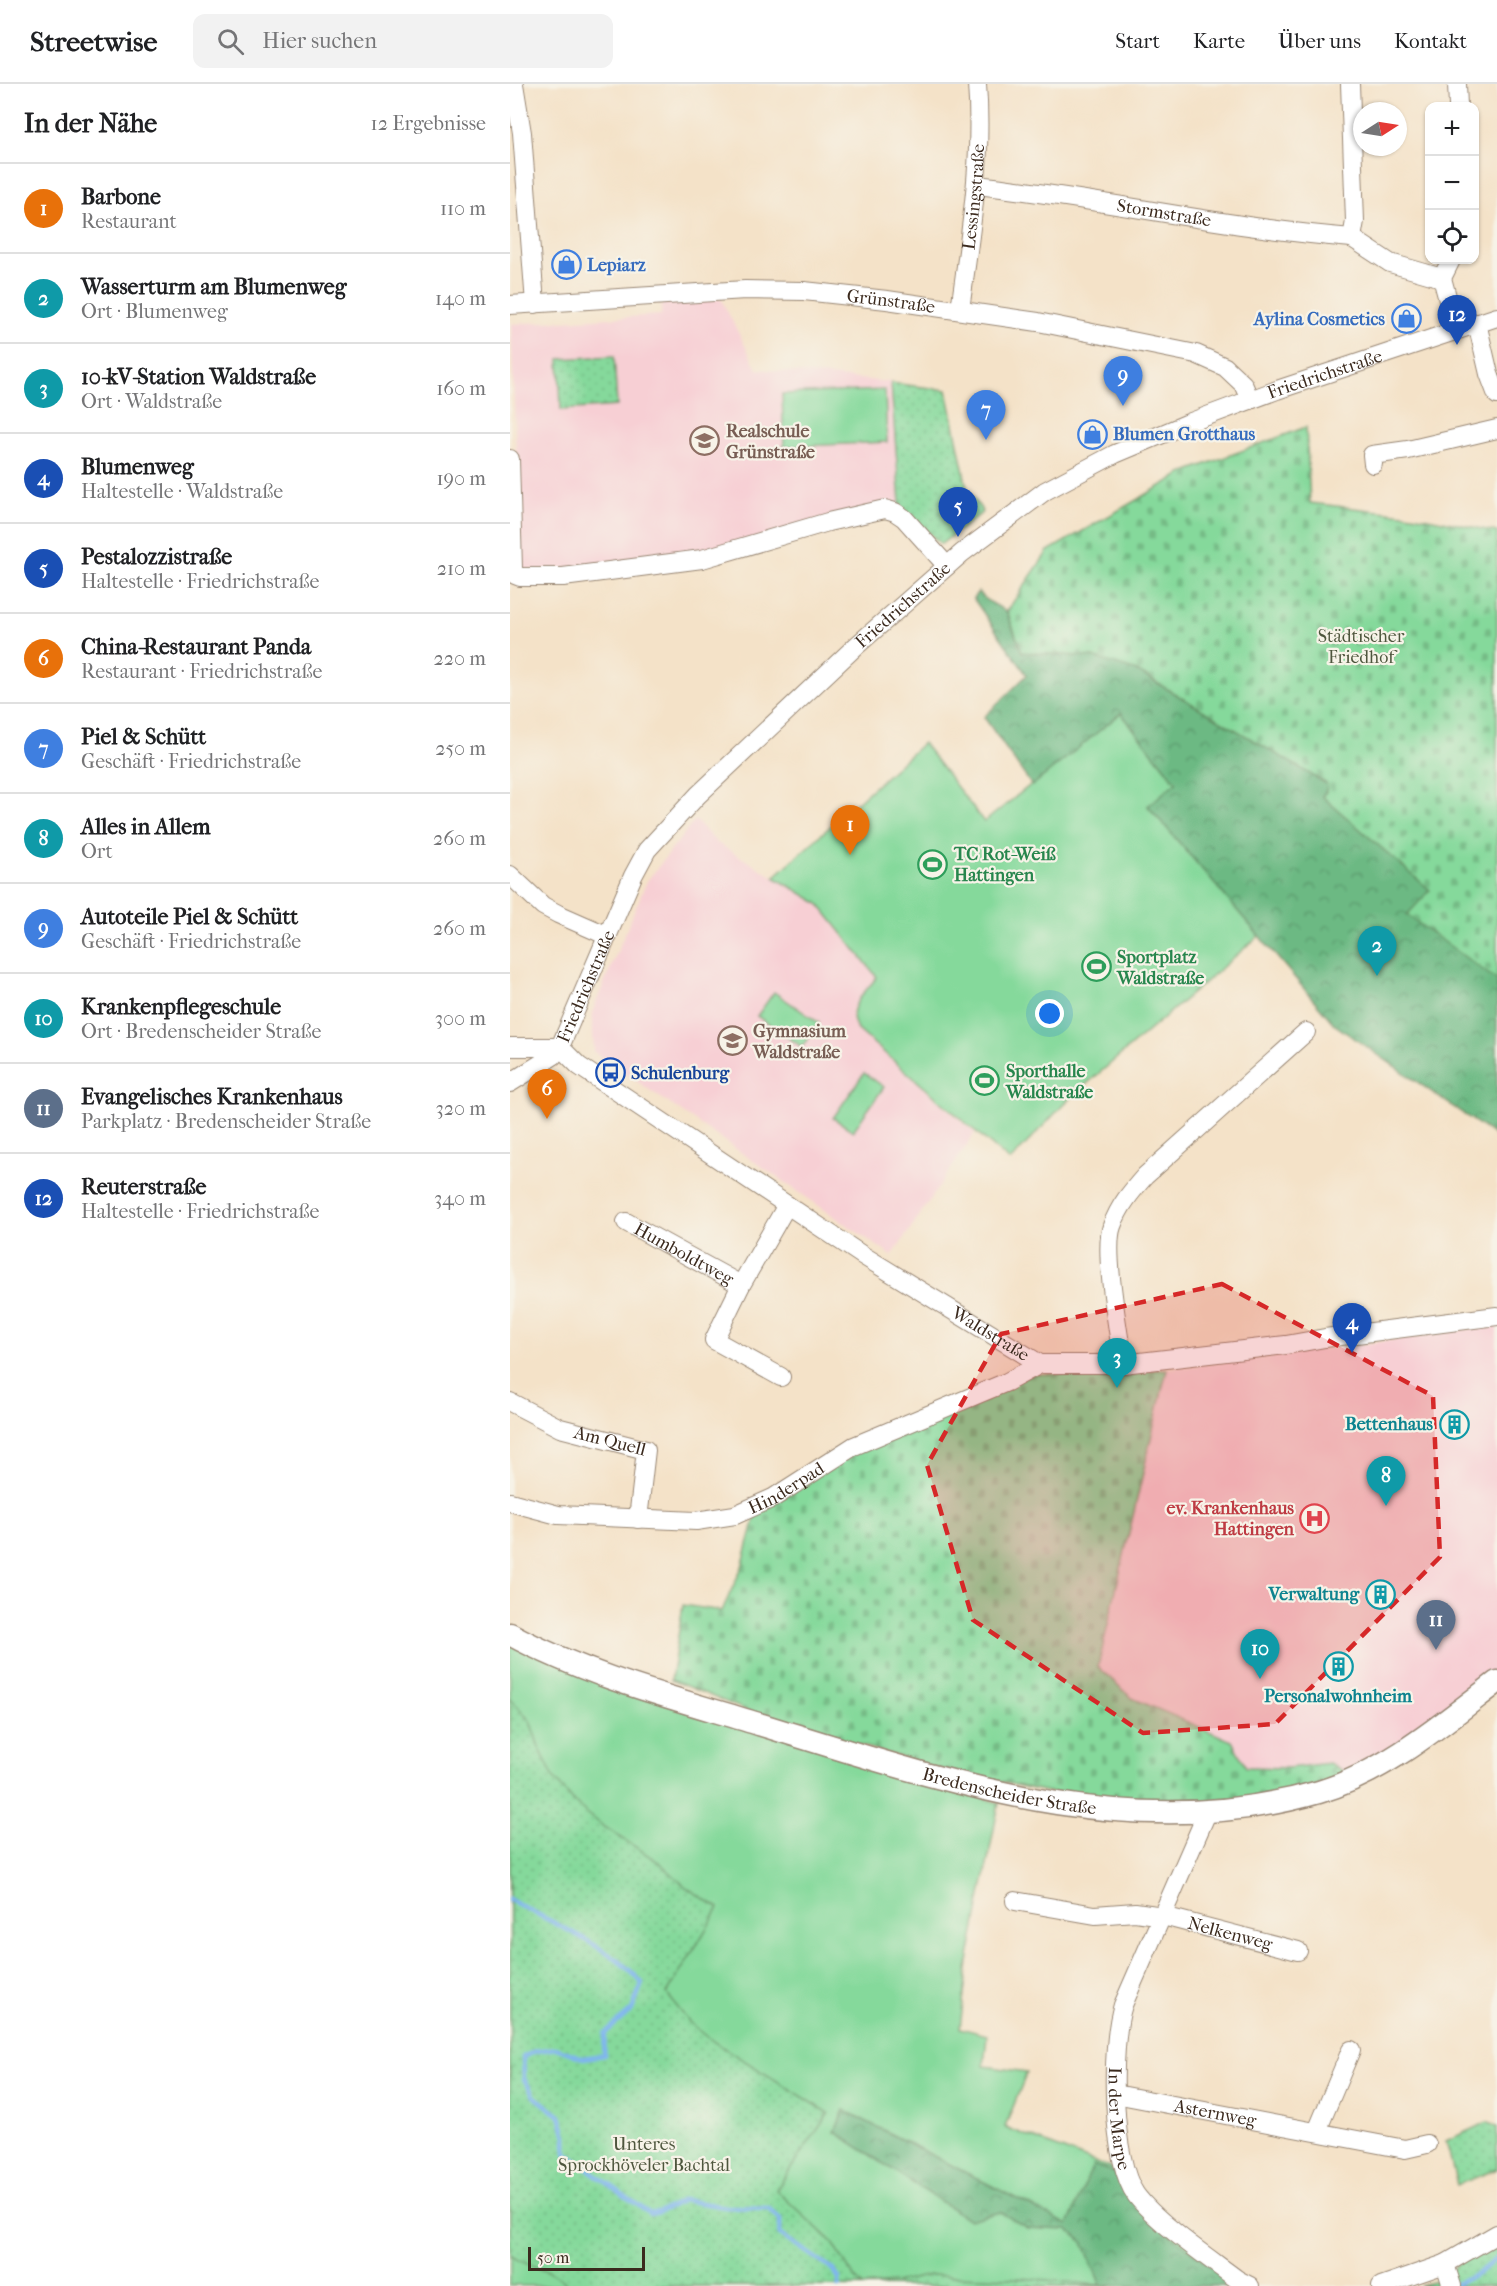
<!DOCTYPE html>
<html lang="de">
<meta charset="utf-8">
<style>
:root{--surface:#fff;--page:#f2f2f2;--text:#202124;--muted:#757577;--line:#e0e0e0;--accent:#1f6fb2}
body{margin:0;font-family:"IM FELL French Canon",serif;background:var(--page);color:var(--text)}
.controls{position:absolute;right:18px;top:18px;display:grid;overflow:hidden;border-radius:12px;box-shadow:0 2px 4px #0004}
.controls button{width:54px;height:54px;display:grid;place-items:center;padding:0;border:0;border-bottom:2px solid var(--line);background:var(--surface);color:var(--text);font:30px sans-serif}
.compass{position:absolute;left:843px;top:18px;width:54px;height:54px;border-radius:50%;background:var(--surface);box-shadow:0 2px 4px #0004;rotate:78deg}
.scale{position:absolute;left:18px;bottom:15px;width:117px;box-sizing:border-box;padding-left:6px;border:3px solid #3b2a1e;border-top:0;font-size:16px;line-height:21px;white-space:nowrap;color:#3b2a1e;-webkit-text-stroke:4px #f7f3e8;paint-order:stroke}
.you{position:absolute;left:540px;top:930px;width:21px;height:21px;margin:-15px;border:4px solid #fff;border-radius:50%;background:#1a73e8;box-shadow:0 0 0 9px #1a73e833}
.badge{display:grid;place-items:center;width:39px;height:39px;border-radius:50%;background:var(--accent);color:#fff;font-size:20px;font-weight:700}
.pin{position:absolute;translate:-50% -50px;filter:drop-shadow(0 2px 3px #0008)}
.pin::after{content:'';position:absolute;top:32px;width:21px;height:18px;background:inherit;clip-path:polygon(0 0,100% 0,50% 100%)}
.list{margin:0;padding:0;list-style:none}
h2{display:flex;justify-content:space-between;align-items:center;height:78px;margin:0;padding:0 24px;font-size:26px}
h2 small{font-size:20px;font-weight:400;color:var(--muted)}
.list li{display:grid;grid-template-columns:39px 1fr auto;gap:18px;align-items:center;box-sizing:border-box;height:90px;padding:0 24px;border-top:2px solid var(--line)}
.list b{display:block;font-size:22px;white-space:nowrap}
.list p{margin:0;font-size:20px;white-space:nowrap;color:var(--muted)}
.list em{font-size:20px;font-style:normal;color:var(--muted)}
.icon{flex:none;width:33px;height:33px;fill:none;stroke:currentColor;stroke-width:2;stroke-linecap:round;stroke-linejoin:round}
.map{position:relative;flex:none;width:987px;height:2202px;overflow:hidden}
header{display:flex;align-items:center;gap:36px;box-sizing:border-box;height:84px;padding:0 30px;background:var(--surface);border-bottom:2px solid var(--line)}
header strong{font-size:28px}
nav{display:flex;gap:33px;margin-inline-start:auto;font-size:21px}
.search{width:420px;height:54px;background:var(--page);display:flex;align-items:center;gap:15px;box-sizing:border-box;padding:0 21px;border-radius:12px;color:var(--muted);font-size:22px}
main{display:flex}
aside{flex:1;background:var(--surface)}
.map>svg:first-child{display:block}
.built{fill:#f7cfd4}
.grass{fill:#85d99b;stroke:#60825c;stroke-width:1.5}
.forest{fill:url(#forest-crowns);stroke:#547250;stroke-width:1.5}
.cemetery{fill:url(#cemetery-stones);stroke:#60825c;stroke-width:1.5}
.park{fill:url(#park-dots);stroke:#60825c;stroke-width:1.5}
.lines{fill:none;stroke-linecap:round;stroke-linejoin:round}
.stream{stroke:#7fb5ee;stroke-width:4.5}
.minor-casing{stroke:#988673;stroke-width:20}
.major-casing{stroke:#988673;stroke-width:25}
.minor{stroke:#fff;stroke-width:18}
.major{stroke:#fff;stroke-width:22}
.marked{fill:#d62828;fill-opacity:0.2;stroke:#d62828;stroke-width:4.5;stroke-dasharray:12 8;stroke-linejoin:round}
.labels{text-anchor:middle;stroke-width:4.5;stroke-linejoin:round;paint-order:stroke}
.street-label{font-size:18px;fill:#3b2a1e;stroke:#f7f3e8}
.shop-label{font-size:18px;font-weight:bold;fill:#366cbe;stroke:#f7f3e8;text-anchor:start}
.education-label{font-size:18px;font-weight:bold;fill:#785e54;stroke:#f7f3e8;text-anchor:start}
.park-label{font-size:18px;fill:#4e563d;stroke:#f7f3e8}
.leisure-label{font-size:18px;font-weight:bold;fill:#27864d;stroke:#f7f3e8;text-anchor:start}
.transit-label{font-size:18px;font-weight:bold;fill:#164399;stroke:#f7f3e8;text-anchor:start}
.culture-label{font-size:18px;font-weight:bold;fill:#0d838f;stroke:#f7f3e8;text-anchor:end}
.health-label{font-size:18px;font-weight:bold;fill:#be3a42;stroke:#f7f3e8;text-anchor:end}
</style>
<header>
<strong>Streetwise</strong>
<div class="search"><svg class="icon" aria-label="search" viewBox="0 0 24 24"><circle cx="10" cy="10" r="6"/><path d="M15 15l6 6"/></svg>Hier suchen</div>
<nav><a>Start</a><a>Karte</a><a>Über uns</a><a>Kontakt</a></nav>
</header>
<main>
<aside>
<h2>In der Nähe<small>12 Ergebnisse</small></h2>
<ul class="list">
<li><span class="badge" style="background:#e8710a">1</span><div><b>Barbone</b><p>Restaurant</p></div><em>110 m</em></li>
<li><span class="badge" style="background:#0f9aa8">2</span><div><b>Wasserturm am Blumenweg</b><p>Ort · Blumenweg</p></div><em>140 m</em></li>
<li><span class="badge" style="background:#0f9aa8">3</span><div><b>10-kV-Station Waldstraße</b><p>Ort · Waldstraße</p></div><em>160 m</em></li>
<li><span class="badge" style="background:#1a4fb4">4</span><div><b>Blumenweg</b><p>Haltestelle · Waldstraße</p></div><em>190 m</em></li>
<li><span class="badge" style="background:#1a4fb4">5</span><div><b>Pestalozzistraße</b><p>Haltestelle · Friedrichstraße</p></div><em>210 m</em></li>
<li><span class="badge" style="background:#e8710a">6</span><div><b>China-Restaurant Panda</b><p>Restaurant · Friedrichstraße</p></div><em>220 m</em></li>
<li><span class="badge" style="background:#3f7fe0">7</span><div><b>Piel &amp; Schütt</b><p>Geschäft · Friedrichstraße</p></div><em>250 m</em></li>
<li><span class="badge" style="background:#0f9aa8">8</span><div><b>Alles in Allem</b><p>Ort</p></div><em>260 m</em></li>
<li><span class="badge" style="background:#3f7fe0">9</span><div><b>Autoteile Piel &amp; Schütt</b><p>Geschäft · Friedrichstraße</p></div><em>260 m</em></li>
<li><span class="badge" style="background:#0f9aa8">10</span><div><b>Krankenpflegeschule</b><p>Ort · Bredenscheider Straße</p></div><em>300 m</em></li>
<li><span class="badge" style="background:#5c6f8a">11</span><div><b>Evangelisches Krankenhaus</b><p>Parkplatz · Bredenscheider Straße</p></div><em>320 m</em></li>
<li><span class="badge" style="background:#1a4fb4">12</span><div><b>Reuterstraße</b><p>Haltestelle · Friedrichstraße</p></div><em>340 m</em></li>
</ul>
</aside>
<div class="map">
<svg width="987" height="2202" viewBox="0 0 987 2202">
<defs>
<pattern id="forest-crowns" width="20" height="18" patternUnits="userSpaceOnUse" patternTransform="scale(1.5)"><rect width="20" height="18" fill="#6cb983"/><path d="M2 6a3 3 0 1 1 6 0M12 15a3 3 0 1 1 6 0" fill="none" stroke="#5a976b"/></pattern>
<pattern id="cemetery-stones" width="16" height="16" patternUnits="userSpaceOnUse" patternTransform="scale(1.5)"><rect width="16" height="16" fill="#85d99b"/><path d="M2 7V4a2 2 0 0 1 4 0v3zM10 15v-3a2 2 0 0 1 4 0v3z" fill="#74ba85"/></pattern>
<pattern id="park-dots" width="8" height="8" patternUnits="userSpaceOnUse" patternTransform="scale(1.5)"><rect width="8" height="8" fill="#85d99b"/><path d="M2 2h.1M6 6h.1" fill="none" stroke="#74ba85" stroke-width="1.8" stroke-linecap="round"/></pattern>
</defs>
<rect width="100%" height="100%" fill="#f7f3e8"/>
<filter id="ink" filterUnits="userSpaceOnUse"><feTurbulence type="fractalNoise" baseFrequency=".0167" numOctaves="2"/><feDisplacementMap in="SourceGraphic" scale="12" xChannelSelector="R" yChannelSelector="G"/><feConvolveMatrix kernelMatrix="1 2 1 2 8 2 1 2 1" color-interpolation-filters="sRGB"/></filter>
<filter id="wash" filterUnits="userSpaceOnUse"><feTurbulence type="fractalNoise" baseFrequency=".008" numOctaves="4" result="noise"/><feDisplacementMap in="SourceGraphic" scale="24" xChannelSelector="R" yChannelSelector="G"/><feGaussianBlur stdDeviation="1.35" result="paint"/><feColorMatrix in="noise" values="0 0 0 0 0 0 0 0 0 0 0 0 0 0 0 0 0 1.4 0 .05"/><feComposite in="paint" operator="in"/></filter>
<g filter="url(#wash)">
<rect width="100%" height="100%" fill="#f4e2c8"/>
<g class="built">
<polygon points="211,215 247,285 380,298 391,424 189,471 132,479 11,487 1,240 151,231 152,217"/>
<polygon points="185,736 207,759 308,819 367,894 342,926 342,937 348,946 465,1049 382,1172 84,968 82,935 84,923 137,797"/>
<polygon points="987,1241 987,1588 897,1654 836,1689 819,1679 778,1684 736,1683 722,1657 622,1614 588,1583 657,1285 755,1274"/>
</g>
<g class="grass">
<polygon points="375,306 377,358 274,363 272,310"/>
<path d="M611,629L667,698L638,722L750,851L558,1016L500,1077L348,946C334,925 353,911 367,893L308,819L264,793L413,659L474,738Z"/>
<polygon points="264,908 309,939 292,963 247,932"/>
<polygon points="354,989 374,1003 343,1047 323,1034"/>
<polygon points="0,1560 489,1719 458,1878 450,1944 477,1951 474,1982 517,1988 495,2043 615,2090 723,2196 720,2202 0,2202"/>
</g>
<g class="forest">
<polygon points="468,508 478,517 496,527 512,568 583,573 600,577 627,587 817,700 817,708 812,712 920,806 898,831 987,896 987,1053 825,941 638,722 666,698 611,629 522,702 474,633 517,591 463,514"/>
<polygon points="334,2026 558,2141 583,2081 605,2089 614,2109 640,2135 719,2196 717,2202 591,2202 573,2158 558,2146 517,2144 490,2128 459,2136 325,2048"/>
</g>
<g class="cemetery">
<polygon points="796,343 800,419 903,431 987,448 987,896 897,831 920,806 812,712 816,708 817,700 627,587 583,573 512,568 497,527 538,467 675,388"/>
<polygon points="657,1285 588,1583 622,1614 722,1657 736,1683 778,1684 819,1679 836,1689 810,1701 716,1720 561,1713 430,1685 248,1631 161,1596 173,1521 212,1527 232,1483 246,1431 344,1366 521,1290 578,1290"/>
</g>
<g class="park">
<polygon points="104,272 107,322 51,326 49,275"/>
<polygon points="381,299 437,306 457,404 473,428 431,460 388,420 390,419"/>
<path d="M0,1614L20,1637L29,1663L45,1696L67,1721L93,1742L150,1779L177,1804L209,1824L157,1910L180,1939L204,1958L319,2029L266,2106L323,2159L344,2193L353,2202H58C45,2184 18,2183 0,2172Z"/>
<polygon points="977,2038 987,2043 987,2085 947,2101 936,2057"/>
<polygon points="987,2150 987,2202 910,2202 929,2195"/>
<polygon points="420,2191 526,2195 599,2202 354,2202 385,2199"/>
</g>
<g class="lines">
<g class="stream">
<path d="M0,1816C39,1837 104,1865 132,1899L122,1926L95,1949L94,1971L73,1974L46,1964L26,1967L13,1973L14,1995L24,2012L50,2032L56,2052V2069L140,2130L149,2128L173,2116L216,2123L258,2124L270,2135V2150L323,2186L329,2194V2202"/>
<polyline points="946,2200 967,2190 987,2174"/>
</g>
</g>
</g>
<g filter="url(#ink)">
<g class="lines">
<defs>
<g id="minor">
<polyline points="4,0 12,49 25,220"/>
<polyline points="840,0 845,137 842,154 880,179 932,194"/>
<polyline points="947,0 948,22"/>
<path id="s1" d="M467,101C593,115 716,144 842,154"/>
<polyline points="941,176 932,194 946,246"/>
<path id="s2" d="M0,221L235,206L294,207L377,216L528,238L686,270L715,283L733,300L740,316"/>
<path id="s3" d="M450,226C460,150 473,77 467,0"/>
<polyline points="967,239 979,290 987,311"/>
<polyline points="0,375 3,485 5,491 10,493 53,493 192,475 318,438 375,425 385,428 394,434 437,482"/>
<polyline points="863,380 862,371 898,366 987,345"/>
<polyline points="0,791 33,822 48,830 98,852"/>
<polyline points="0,963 50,963"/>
<path id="s4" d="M50,963L69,982L352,1171L530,1280H613L776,1261L815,1254L987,1232"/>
<path id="s5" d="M0,999L43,972L50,963L123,792L137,766L188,711L345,563L452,469L535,407L605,370L681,338L767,306L987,233"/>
<path id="s6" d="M116,1138L231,1201"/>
<path d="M613,1280C609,1249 593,1167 602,1142C609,1122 621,1108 635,1092L796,948"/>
<polyline points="271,1293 204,1256 231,1201 277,1121"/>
<path id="s7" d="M0,1318L50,1344L136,1366L128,1435"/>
<path id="s8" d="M0,1418L48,1431L186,1437L225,1431L263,1414L344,1362L497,1298L530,1280"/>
<path id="s9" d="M697,1729L613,1921C600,1961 601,2076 626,2111C647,2139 699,2174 728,2196L740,2202"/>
<path id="s10" d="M505,1817L585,1831L625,1828L653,1832L788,1867"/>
<path id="s11" d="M605,2010L895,2065L917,2060"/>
<polyline points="807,2047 841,1966"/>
<polyline points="871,2202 935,2180"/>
<polyline points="942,2202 935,2180 987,2150"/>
</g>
<g id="major">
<path id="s12" d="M0,1550C79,1593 167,1615 252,1641C432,1696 620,1763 809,1708C876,1688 932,1640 987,1598"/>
</g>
</defs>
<use href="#minor" class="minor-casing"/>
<use href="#major" class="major-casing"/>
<use href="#minor" class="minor"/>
<use href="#major" class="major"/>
</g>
</g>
<path class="marked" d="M712,1200L923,1312L930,1473L765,1640L633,1649L463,1536L417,1381L491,1250Z"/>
<defs>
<symbol id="shop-ring" viewBox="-11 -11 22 22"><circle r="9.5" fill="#f7f3e8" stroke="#3f7fe0" stroke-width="1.5"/><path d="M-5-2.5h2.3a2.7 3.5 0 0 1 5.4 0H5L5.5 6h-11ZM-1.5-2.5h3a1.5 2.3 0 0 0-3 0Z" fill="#3f7fe0"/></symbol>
<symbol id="school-ring" viewBox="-11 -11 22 22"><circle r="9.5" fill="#f7f3e8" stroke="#8d6e63" stroke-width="1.5"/><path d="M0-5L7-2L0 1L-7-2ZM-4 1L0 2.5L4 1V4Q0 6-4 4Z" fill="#8d6e63"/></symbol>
<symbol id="stadium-ring" viewBox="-11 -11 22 22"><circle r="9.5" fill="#f7f3e8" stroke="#2e9e5b" stroke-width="1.5"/><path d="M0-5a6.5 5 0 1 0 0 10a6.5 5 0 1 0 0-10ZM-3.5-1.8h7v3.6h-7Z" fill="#2e9e5b"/></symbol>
<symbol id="bus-ring" viewBox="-11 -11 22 22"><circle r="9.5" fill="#f7f3e8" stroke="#1a4fb4" stroke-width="1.5"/><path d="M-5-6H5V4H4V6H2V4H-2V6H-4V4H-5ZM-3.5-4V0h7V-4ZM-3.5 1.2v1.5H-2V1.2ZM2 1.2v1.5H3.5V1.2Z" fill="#1a4fb4"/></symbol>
<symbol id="building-ring" viewBox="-11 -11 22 22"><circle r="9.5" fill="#f7f3e8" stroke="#0f9aa8" stroke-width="1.5"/><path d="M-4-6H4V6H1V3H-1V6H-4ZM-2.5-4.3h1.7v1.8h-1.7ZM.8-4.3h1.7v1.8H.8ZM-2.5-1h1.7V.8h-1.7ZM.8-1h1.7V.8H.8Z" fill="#0f9aa8"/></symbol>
<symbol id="hospital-ring" viewBox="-11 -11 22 22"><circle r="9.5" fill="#f7f3e8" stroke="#e0444e" stroke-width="1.5"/><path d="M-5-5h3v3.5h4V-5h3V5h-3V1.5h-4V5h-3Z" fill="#e0444e"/></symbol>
</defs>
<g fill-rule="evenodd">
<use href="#shop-ring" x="40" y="164" width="33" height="33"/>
<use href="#shop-ring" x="880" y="218" width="33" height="33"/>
<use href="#shop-ring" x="566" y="334" width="33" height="33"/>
<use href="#school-ring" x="178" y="340" width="33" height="33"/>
<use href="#stadium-ring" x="406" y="764" width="33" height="33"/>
<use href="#stadium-ring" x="570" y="866" width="33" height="33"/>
<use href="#school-ring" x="206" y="940" width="33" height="33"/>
<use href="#bus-ring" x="84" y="972" width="33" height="33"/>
<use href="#stadium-ring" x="458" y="980" width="33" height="33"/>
<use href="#building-ring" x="928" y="1324" width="33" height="33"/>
<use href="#hospital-ring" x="788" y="1418" width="33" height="33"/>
<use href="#building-ring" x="854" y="1494" width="33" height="33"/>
<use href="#building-ring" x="812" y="1566" width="33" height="33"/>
</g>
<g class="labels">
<g class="street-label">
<text dy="6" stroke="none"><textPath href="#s3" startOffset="114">Lessingstraße</textPath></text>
<text dy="6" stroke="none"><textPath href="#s1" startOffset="189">Stormstraße</textPath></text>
<text dy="6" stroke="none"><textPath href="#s2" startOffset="382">Grünstraße</textPath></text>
<text dy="6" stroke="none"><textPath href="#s5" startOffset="1118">Friedrichstraße</textPath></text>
<text dy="6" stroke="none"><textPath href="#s5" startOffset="632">Friedrichstraße</textPath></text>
<text dy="6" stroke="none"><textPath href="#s5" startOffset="128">Friedrichstraße</textPath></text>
<text dy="6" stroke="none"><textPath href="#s6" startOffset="66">Humboldtweg</textPath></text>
<text dy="6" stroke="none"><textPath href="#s4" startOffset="518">Waldstraße</textPath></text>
<text dy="6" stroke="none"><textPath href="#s7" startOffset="108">Am Quell</textPath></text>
<text dy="6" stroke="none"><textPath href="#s8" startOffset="285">Hinderpad</textPath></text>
<text dy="6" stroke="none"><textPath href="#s12" startOffset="525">Bredenscheider Straße</textPath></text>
<text dy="6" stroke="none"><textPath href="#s10" startOffset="219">Nelkenweg</textPath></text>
<text dy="6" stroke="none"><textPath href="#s11" startOffset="102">Asternweg</textPath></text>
<text dy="6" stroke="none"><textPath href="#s9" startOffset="324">In der Marpe</textPath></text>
</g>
<g class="shop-label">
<text x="77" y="187">Lepiarz</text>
<text x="875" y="241" text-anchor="end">Aylina Cosmetics</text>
<text x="603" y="356">Blumen Grotthaus</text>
</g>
<g class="education-label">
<text x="216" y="353">Realschule<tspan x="216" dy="21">Grünstraße</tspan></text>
<text x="243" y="953">Gymnasium<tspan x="243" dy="21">Waldstraße</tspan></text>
</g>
<g class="park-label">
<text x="851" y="558">Städtischer<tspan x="851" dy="21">Friedhof</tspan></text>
<text x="134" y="2066">Unteres<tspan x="134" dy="21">Sprockhöveler Bachtal</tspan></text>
</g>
<g class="leisure-label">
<text x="444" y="776">TC Rot-Weiß<tspan x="444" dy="21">Hattingen</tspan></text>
<text x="607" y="879">Sportplatz<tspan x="607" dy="21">Waldstraße</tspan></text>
<text x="496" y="993">Sporthalle<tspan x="496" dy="21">Waldstraße</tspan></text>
</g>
<g class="transit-label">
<text x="121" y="995">Schulenburg</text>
</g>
<g class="culture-label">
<text x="923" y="1346">Bettenhaus</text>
<text x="849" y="1516">Verwaltung</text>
<text x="828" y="1618" text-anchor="middle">Personalwohnheim</text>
</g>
<g class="health-label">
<text x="784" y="1430">ev. Krankenhaus<tspan x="784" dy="21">Hattingen</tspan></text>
</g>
</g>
</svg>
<div class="controls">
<button>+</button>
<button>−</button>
<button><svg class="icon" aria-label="locate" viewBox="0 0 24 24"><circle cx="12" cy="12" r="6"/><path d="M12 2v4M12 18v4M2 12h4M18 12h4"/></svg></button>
</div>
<svg class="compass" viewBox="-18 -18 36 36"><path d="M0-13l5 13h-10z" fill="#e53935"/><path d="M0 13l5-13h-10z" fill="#757577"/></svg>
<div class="scale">50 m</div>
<div class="you"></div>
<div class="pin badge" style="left:340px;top:771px;background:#e8710a">1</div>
<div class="pin badge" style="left:867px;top:892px;background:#0f9aa8">2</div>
<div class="pin badge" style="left:607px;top:1304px;background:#0f9aa8">3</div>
<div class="pin badge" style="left:842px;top:1269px;background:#1a4fb4">4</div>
<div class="pin badge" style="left:448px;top:453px;background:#1a4fb4">5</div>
<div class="pin badge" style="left:37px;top:1035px;background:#e8710a">6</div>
<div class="pin badge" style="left:476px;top:356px;background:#3f7fe0">7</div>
<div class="pin badge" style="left:876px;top:1422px;background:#0f9aa8">8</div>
<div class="pin badge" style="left:613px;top:322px;background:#3f7fe0">9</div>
<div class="pin badge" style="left:750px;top:1595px;background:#0f9aa8">10</div>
<div class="pin badge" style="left:926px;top:1566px;background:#5c6f8a">11</div>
<div class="pin badge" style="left:947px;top:261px;background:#1a4fb4">12</div>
</div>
</main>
